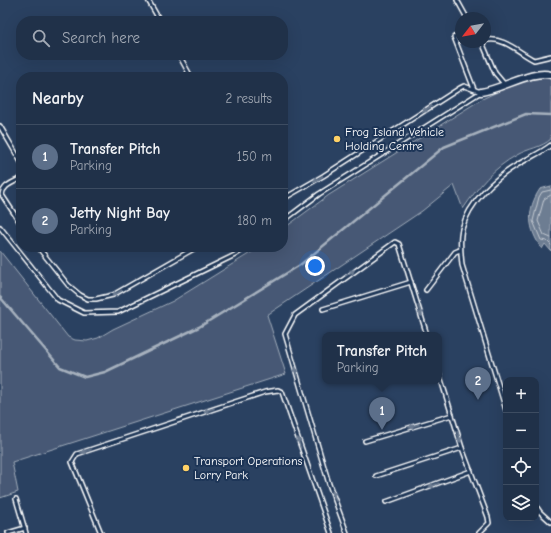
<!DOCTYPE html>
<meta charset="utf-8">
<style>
:root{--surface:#203149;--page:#283950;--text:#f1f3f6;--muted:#a2a9b4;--line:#3d4c61;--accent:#ffd166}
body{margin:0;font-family:"Comic Neue",sans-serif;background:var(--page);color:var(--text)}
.controls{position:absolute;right:12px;bottom:12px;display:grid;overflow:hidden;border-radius:8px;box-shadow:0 4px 16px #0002}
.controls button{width:36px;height:36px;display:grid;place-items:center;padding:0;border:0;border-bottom:1px solid var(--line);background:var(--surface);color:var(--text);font:20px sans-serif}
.compass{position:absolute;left:455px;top:12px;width:36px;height:36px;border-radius:50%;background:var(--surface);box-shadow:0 4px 16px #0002;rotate:239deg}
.you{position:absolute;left:315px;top:266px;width:14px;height:14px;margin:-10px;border:3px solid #fff;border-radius:50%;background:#1a73e8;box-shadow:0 0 0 6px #1a73e833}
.badge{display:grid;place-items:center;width:26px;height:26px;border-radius:50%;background:var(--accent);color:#fff;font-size:13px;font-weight:700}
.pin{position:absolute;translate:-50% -33px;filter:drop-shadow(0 1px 2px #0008)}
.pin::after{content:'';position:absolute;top:21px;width:14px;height:12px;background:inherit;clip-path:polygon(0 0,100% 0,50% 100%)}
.popup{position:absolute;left:322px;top:332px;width:120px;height:52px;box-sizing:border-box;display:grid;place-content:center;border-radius:8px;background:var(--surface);filter:drop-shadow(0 1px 3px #0005);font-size:13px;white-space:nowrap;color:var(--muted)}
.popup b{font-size:15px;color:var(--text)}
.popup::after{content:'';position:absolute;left:50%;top:100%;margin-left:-8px;border:8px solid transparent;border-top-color:var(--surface)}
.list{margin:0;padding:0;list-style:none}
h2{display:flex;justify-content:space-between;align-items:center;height:52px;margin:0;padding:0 16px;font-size:17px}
h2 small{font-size:13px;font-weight:400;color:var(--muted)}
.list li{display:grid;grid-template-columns:26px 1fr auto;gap:12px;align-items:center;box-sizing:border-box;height:64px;padding:0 16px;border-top:1px solid var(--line)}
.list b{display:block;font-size:15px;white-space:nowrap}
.list p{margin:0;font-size:13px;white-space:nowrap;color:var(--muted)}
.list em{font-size:13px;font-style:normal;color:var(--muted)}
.icon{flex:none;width:22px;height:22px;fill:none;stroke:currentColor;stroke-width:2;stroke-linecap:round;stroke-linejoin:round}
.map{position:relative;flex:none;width:551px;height:533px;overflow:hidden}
.search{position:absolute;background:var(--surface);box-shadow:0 4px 16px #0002;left:16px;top:16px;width:272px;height:44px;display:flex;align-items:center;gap:10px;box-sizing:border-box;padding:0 14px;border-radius:16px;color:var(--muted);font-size:15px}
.panel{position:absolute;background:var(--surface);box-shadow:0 4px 16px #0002;left:16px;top:72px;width:272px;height:180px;border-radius:16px}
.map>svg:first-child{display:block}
.green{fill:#465975;stroke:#a2acba}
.water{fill:#6d7d92;stroke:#a7b1be}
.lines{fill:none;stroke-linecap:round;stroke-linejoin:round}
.shore{stroke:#c5cbd3;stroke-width:1}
.stream{stroke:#a7b1be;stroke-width:2.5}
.lane-casing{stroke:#fff;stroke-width:6}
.street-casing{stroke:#fff;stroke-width:9}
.lane{stroke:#1d3557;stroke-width:3}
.street{stroke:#1d3557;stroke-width:6}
.oneway{fill:#6c7c92}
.poi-dot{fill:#ffd166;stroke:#1d3557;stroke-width:1.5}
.labels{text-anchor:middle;stroke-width:4;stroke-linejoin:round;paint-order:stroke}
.poi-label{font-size:12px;fill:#fff;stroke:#1d3557;text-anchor:start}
</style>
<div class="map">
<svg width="551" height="533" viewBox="0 0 551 533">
<rect width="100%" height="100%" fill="#2a4161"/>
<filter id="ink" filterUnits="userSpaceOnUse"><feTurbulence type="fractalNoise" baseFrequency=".025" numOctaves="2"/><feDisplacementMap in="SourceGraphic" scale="8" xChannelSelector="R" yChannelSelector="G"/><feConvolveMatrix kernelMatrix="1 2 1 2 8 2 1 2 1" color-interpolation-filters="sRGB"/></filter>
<g filter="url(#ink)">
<path class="green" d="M536,74L551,77V139C541,148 529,148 517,155C493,168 478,187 463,209L454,185L422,211L267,315L286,374L12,462L18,492L0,498V251L68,337L75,340L87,341L98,338L113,329L173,301L260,247H283V229L329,195L482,99Z"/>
<path class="water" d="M551,186V251L545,244L542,249C528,229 526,210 540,189Z"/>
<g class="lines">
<g class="shore">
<polyline points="551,190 542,192 539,197 533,221 541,240 547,241 551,245"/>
<polyline points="551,195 544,199 538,221 544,235 551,238"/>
</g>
<polyline class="stream" points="0,297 60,367 85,377 105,372 199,327 300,265 444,147 526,114 551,115"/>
<defs>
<g id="lane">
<polyline points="148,0 160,21"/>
<polyline points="457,0 467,18"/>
<polyline points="461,33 454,37 474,89"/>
<path d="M485,41C501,35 520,53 534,60L551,56"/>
<polyline points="482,42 495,73 505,85"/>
<polyline points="179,55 191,77"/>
<polyline points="0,126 21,162"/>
<path d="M21,178C13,183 3,185 2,195L21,224"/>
<polyline points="283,199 323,176 460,88 464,86 481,92"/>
<polyline points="283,221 319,194 481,92"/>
<polyline points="0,227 58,300 84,313 118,312 235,255 247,247"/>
<polyline points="38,247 68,285 80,295 88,299 96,299 113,295 197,247"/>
<polyline points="426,290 455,252 460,250"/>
<polyline points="323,309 411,282"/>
<polyline points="439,373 462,448 488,517 489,523 479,533"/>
<path d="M506,410L462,265C461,253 459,241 462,229C469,202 494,179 517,165C528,158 541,153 551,145"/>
<polyline points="365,441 452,415"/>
<polyline points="376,476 462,448"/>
<polyline points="16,499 26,533"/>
<polyline points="386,502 471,471"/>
<polyline points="536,506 540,512 551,522"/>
<polyline points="8,533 25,528"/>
<polyline points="101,533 72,462 77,454 265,392 278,390 282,392 331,533"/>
<polyline points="347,533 329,484 285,334 295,315 395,242 399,244 427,335"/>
</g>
<path id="street" d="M481,92C502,89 534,69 551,75"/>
</defs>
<use href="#lane" class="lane-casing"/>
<use href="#street" class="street-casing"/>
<use href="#lane" class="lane"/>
<use href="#street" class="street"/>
</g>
<defs><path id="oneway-solid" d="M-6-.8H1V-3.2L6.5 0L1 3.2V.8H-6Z"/></defs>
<g class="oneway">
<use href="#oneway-solid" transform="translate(427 109) rotate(147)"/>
<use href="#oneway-solid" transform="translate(318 179) rotate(149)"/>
<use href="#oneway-solid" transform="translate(350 273) rotate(-35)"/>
<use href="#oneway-solid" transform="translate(117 293) rotate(151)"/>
<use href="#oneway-solid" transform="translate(420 311) rotate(73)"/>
<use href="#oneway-solid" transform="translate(296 372) rotate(-107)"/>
<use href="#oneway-solid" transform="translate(209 410) rotate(162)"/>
<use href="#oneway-solid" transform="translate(414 426) rotate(163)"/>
<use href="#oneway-solid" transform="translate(459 437) rotate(73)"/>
<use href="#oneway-solid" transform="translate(299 443) rotate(-109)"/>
<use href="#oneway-solid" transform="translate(86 451) rotate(162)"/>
<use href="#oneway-solid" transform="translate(434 485) rotate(160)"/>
<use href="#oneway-solid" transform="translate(334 496) rotate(-110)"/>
</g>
</g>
<g class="poi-dot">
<circle cx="337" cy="139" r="4"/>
<circle cx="186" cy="468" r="4"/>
</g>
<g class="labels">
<g class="poi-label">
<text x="345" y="136">Frog Island Vehicle<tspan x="345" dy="14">Holding Centre</tspan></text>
<text x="194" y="465">Transport Operations<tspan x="194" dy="14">Lorry Park</tspan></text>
</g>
</g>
</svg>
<div class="controls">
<button>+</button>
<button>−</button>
<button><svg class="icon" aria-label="locate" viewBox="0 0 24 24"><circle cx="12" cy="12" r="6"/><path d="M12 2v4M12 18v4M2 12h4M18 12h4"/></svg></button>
<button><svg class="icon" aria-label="layers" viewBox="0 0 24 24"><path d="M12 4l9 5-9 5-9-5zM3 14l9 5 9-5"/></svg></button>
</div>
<svg class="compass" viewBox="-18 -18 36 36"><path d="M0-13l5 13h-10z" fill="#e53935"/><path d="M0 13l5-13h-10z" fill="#a2a9b4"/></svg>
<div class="you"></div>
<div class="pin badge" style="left:382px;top:430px;background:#5c6f8a">1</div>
<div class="popup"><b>Transfer Pitch</b>Parking</div>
<div class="pin badge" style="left:478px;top:400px;background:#5c6f8a">2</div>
<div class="search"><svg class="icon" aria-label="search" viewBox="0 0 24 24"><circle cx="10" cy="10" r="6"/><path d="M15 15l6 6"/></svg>Search here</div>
<section class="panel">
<h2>Nearby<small>2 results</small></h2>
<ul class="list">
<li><span class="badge" style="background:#5c6f8a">1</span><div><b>Transfer Pitch</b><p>Parking</p></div><em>150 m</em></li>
<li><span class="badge" style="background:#5c6f8a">2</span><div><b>Jetty Night Bay</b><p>Parking</p></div><em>180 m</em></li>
</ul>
</section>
</div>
